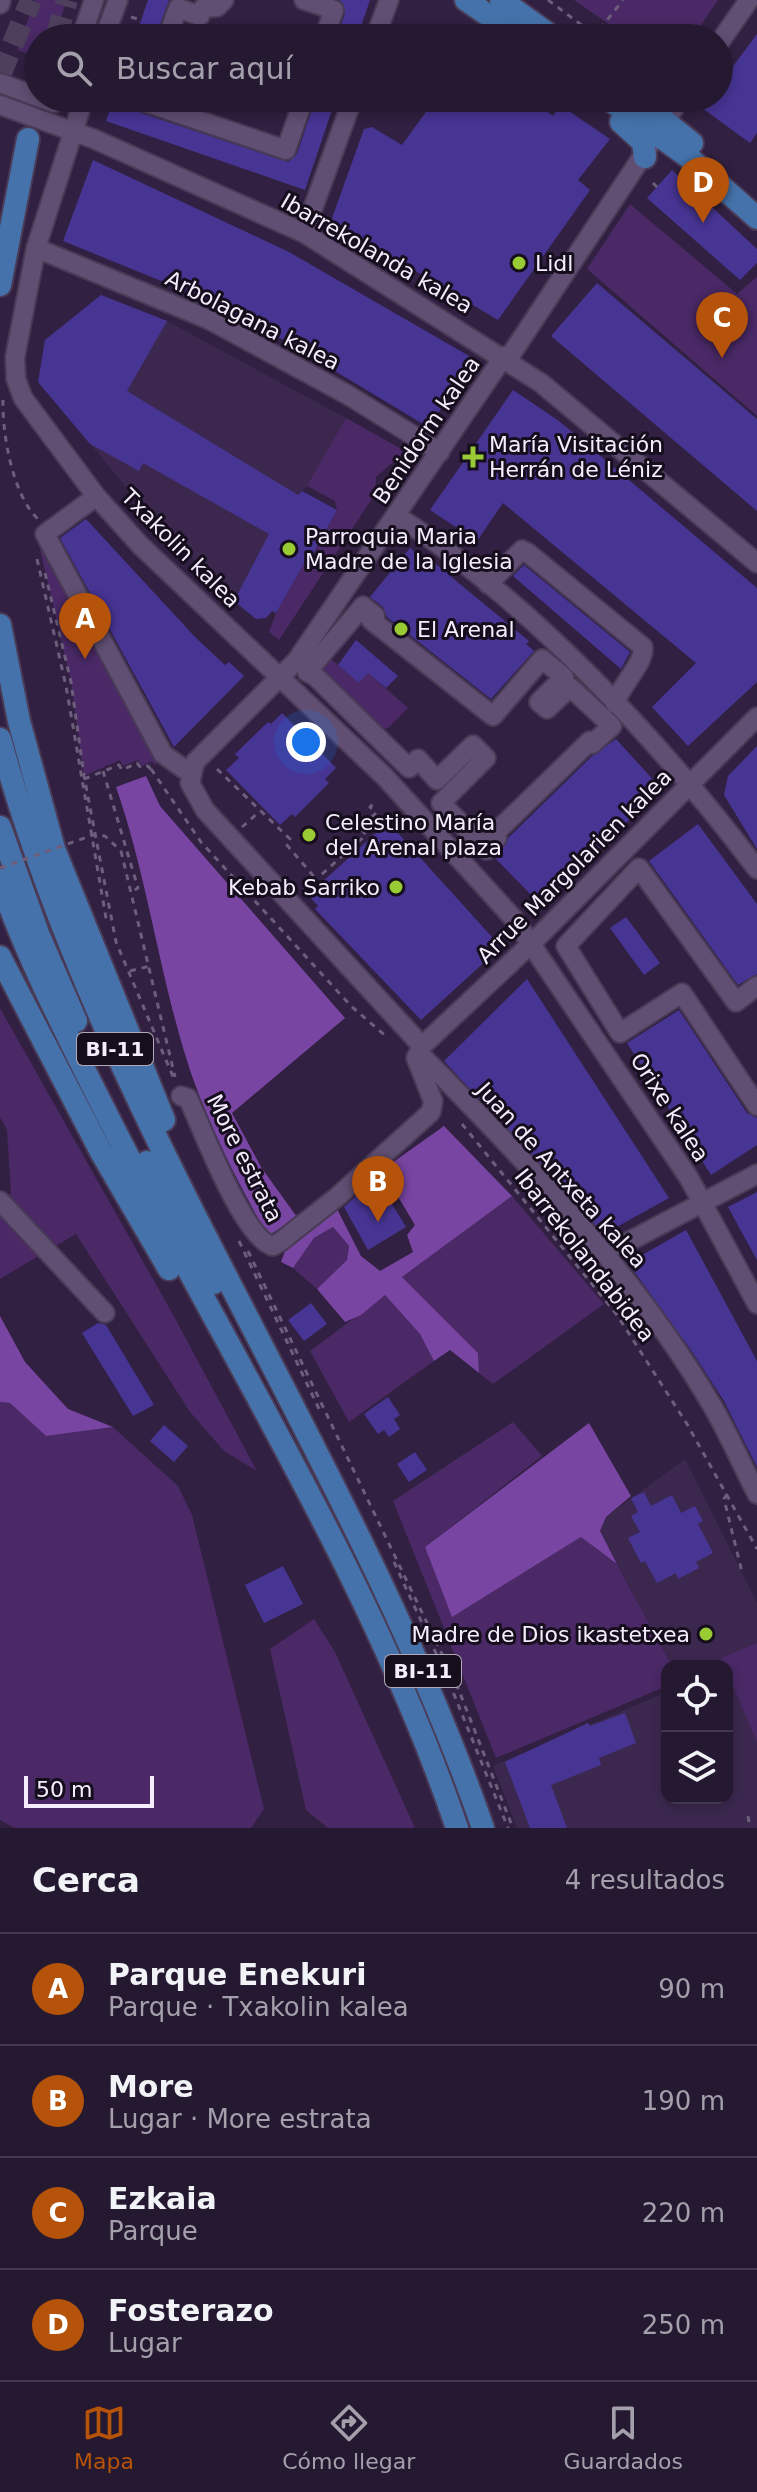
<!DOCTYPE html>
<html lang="es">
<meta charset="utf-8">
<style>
:root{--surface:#251831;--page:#31253d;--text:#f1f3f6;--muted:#a3a0ab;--line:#42374d;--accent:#b45309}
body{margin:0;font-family:"DejaVu Sans",sans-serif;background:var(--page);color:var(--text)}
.controls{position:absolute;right:24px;bottom:24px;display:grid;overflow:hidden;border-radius:16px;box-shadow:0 4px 12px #0003}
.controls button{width:72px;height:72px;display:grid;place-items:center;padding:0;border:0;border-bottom:2px solid var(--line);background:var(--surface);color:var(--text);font:40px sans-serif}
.scale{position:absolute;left:24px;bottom:20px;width:130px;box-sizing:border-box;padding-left:8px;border:4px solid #f5edfe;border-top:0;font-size:22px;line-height:28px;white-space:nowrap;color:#f5edfe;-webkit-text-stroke:6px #160e1d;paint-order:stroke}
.you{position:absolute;left:306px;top:742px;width:28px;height:28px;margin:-20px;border:6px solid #fff;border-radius:50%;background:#1a73e8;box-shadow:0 0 0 12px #1a73e833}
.badge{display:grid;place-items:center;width:52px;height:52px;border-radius:50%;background:var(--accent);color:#fff;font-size:26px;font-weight:700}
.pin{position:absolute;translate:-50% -66px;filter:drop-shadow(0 2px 4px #0008)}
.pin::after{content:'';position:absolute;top:42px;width:28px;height:24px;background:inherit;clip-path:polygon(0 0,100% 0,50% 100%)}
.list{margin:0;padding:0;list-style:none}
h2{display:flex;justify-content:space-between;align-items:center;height:104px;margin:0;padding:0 32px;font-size:34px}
h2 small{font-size:26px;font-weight:400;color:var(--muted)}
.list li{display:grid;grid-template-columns:52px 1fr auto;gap:24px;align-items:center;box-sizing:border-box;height:112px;padding:0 32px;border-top:2px solid var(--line)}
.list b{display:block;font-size:30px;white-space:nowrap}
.list p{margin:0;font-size:26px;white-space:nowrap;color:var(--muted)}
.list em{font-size:26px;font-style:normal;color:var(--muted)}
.icon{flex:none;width:44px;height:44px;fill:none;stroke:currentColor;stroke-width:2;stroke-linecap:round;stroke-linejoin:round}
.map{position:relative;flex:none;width:757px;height:1828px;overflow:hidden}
.search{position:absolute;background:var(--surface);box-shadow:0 4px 12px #0003;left:24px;right:24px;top:24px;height:88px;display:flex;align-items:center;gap:20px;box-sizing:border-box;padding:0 28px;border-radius:44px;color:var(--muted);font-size:30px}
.sheet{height:552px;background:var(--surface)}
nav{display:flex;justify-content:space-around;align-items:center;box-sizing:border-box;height:112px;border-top:2px solid var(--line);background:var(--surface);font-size:22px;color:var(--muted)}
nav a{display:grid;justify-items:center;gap:4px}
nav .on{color:var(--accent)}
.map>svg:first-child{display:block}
.built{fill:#3c284f}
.green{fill:#4a2966}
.forest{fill:#7845a2}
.building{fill:#473594}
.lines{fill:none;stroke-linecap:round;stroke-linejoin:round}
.major-tunnel{stroke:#4e3f5d;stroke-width:22;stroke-dasharray:22 11;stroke-linecap:butt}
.minor-casing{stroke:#493a56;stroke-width:22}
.major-casing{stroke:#493a56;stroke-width:26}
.path{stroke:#6d5e7b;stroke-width:3;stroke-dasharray:6 6;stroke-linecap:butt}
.minor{stroke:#614f73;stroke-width:18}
.major{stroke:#4572aa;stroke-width:22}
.path-bridge{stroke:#6d5e7b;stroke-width:3;stroke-dasharray:6 6;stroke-linecap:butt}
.poi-dot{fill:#99cb35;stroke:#160e1d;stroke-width:3}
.labels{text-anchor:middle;stroke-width:6;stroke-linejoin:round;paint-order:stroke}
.shield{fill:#160e1d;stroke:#b2aaba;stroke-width:2}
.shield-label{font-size:20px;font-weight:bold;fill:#f5edfe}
.street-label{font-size:22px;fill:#f5edfe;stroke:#160e1d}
.poi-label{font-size:22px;fill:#f5edfe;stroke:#160e1d;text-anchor:start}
</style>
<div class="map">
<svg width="757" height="1828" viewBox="0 0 757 1828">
<rect width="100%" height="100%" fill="#312041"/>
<g class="built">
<polygon points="101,295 167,321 346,418 311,482 279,516 234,601 130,492 39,382 45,340"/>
<polygon points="685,1459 757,1603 757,1828 517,1828 493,1766 667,1692 667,1798 727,1798 727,1666 672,1666 600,1531 606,1517"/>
</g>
<g class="green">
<polygon points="35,0 67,0 54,38 38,38 38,57 17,50"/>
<polygon points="574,0 718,0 692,38 629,38"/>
<polygon points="630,204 737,294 757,277 757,416 587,269"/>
<polygon points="346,418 405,451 376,477 375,494 279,640 269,632 276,613 304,564 308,565 337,510 335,501 307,486"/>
<polygon points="44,543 163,759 155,765 152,761 142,766 138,760 123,766 120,760 84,776 71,682 39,545"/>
<polygon points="329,657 359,683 368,673 408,708 388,728 375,731 316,677"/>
<polygon points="0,1008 171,1311 257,1471 224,1451 190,1412 76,1234 0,1279 0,1195 11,1194 7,1130 0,1117"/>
<polygon points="512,1196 604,1304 493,1384 479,1373 478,1353 402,1277"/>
<polygon points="333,1227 349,1246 347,1260 317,1289 293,1268 314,1238"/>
<polygon points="385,1295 420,1334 434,1361 349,1422 310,1351"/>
<polygon points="0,1402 10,1403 46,1436 113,1427 178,1486 192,1515 264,1809 251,1828 14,1828 0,1820"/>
<polygon points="513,1422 542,1456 425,1547 453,1616 581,1537 617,1564 672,1666 667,1666 667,1686 496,1758 393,1501"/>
<polygon points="314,1619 335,1652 415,1828 328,1828 306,1810 270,1649"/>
<polygon points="757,1643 757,1742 721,1658"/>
</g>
<g class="forest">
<path d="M146,776L160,806L345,1018L232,1113L261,1167L297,1217L268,1236C239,1185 212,1132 192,1076C160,982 149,882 116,787Z"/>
<polygon points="444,1126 512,1196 402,1277 478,1353 479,1373 450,1350 434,1361 420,1334 385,1295 361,1315 345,1322 317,1289 347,1260 349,1246 333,1227 314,1238 293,1268 281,1262 285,1251 337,1209 361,1256 380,1271 413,1252 407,1235 415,1225 382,1170"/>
<polygon points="0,1316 25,1362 68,1409 113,1427 46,1436 10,1403 0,1402"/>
<polygon points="589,1423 631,1496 606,1517 600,1531 617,1564 581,1537 452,1617 425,1547"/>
</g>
<g class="building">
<polygon points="148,0 169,0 155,38 135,38"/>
<polygon points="340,0 370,0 357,38 337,38 345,13"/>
<polygon points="757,34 757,133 750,143 702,108 709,98 719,98 719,85"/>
<polygon points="114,98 134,98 134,106 141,113 288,162 297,154 316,98 336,98 305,190 106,121"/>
<polygon points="436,98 529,98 553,116 560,105 610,139 578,180 590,190 498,320 331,221 364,129 372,127 402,145"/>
<polygon points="93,160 289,252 476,360 428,427 280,338 171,285 63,241"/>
<polygon points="672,170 757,249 757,263 740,280 647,198"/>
<polygon points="597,283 757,419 757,511 551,336"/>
<polygon points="101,295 167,321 127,391 298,495 302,491 337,510 307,565 304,564 276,613 272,611 266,618 256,619 234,601 269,534 143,463 139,471 90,444 38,382 45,340"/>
<polygon points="513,390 559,421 757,588 757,682 688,746 652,707 696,663 503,503 477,541 430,510"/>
<polygon points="86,519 195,637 225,665 229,662 244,676 174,747 60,538"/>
<polygon points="410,548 424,559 426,556 529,641 526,644 534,651 491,699 387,617 383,607 370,597"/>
<polygon points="524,565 630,652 621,669 513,576"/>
<polygon points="356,640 398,676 386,688 368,673 359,683 338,665"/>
<polygon points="282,713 336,768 325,779 329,783 295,817 292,814 280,825 226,770 239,758 235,754 268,722 271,724"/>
<polygon points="616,739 658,785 646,796 649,800 553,896 549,892 539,903 495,858 509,837 592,756"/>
<polygon points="757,746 757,849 724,795 728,776"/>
<polygon points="388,822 501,947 421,1020 315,909 318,906 308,895"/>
<polygon points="698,824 757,904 757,974 738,985 649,861"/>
<polygon points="626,917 660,963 644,975 610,928"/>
<polygon points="527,979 669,1198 604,1234 444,1061"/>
<polygon points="679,1010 747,1113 757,1118 757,1145 711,1175 627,1043"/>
<polygon points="376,1178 406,1227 368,1250 344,1207"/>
<polygon points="757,1192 757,1260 728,1207"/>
<polygon points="686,1230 757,1361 757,1467 724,1401 693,1353 628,1263"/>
<polygon points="311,1303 327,1324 304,1341 288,1320"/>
<polygon points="98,1323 106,1325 154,1405 133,1416 82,1333"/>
<polygon points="388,1397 400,1415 394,1419 400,1429 389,1437 384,1430 378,1434 364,1414"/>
<polygon points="164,1425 188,1446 174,1462 150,1441"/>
<polygon points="415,1452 427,1470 409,1482 397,1464"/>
<polygon points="644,1492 651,1506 672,1495 681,1513 695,1506 703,1521 698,1524 713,1553 696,1562 699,1568 678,1579 676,1573 657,1583 645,1561 641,1563 628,1538 640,1532 631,1516 638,1512 631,1498"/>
<polygon points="283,1566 303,1604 264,1623 245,1585"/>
<polygon points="625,1713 636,1743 599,1758 601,1765 551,1785 567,1828 530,1828 505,1762 588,1723 590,1726"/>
</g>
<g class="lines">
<g class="major-tunnel">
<polyline points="56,38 67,0"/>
<polyline points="0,75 31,0"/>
</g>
<defs>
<g id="minor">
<polyline points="304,0 334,10 324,38"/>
<polyline points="0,4 1,0"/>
<polyline points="81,38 94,0"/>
<polyline points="104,38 118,0"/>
<polyline points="167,38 178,8 200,16 203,8 217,7 224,0"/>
<polyline points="375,38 389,0"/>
<polyline points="719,43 749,0"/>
<polyline points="0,83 38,97"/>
<polyline points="41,98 54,103 61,98"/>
<polyline points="84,98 36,248 15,357 16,379 23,398 96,496 140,545 385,777 514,919 689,1178 757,1304"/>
<polyline points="146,98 145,102 286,150 304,98"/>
<polyline points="0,105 94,139 304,233 541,383 757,563"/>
<polyline points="304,233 353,98"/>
<polyline points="36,248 210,320 348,395 440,452"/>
<polyline points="508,359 681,98"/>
<polyline points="90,501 45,534 163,754 184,769"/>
<path d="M397,516C532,603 660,741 757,869"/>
<path d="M488,584L522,550L528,553L643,647C645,663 621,684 615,704"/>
<polygon points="363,606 375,616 371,620 493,716 542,659 564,677 539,702 547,709 570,687 612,726 592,744 590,741 493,835 497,838 487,850 441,803 486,758 473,745 437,780 418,759 409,768 316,677 307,672"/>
<polyline points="757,986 736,1002 639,868 566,946 620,1033 682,993 757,1106"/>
<polyline points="422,1046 205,810 190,783 195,762 297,660 504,356"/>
<path d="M424,1058C529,1164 637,1277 713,1407C729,1435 742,1465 757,1494"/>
<path d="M181,1096L188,1098C202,1128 244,1240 273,1246L280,1242L337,1197L431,1112L433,1101L416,1058L422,1046L533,942L757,717"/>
<polyline points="0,1201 105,1313"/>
<polyline points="620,1246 757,1174"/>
</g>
<g id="major">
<polyline points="466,0 521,38"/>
<polyline points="501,0 554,38"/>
<polyline points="607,98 687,156 757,218"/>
<polyline points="636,98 692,143"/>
<polyline points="621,122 643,142 645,157"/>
<polyline points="0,285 28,139"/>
<polyline points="0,625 19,721 54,849 164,1120"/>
<path d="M0,739C105,1125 352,1452 483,1828"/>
<polyline points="0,827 39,936 76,1021"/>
<path d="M0,880C29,962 66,1033 105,1111C224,1349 371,1575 457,1828"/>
<polyline points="0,957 101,1152 169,1269"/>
<polyline points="147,1162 214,1283"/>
</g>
</defs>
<use href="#minor" class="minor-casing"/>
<use href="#major" class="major-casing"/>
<g class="path">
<polyline points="548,0 599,38"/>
<polyline points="131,17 141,20"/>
<polyline points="600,29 623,0"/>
<polyline points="653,183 657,187"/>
<path d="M3,400C2,434 13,496 38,519"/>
<polyline points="37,559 66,686 107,924"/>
<polyline points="45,573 71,682 84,776 116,942 174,1079"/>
<polyline points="151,769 201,842 351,1006 388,1038"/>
<polyline points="217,769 290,839 286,844 316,879"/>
<polyline points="103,771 138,888 133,891"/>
<polyline points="84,779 119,765 122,770 137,763 141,768 148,766 152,771"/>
<polyline points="242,827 260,811"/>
<polyline points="121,851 175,1077"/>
<polyline points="304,890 366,835 360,827 376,813 370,807 376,801"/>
<polyline points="130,971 150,966"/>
<polyline points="462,1124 617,1315 687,1424 757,1549"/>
<polyline points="239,1241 320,1411"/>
<polyline points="248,1251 456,1683 513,1828"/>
<polyline points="727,1494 724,1499 742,1572"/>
<polyline points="394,1562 439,1660"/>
<polyline points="449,1682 508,1828"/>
<polyline points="748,1816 750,1828"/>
</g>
<use href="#minor" class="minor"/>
<use href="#major" class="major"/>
<polyline class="path-bridge" points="0,868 93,835 105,836 121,851"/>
</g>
<g class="poi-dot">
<circle cx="519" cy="263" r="8"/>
<path d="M469 445h8v8h8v8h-8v8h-8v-8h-8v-8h8z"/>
<circle cx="289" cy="549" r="8"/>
<circle cx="401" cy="629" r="8"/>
<circle cx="309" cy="835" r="8"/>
<circle cx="396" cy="887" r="8"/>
<circle cx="706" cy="1634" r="8"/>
</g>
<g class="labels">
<g class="shield">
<rect x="77" y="1033" width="76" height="32" rx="6"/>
<rect x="385" y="1655" width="76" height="32" rx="6"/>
</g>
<g class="shield-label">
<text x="115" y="1056">BI-11</text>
<text x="423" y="1678">BI-11</text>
</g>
<g class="street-label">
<text transform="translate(377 253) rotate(30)" y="8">Ibarrekolanda kalea</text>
<text transform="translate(253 320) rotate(27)" y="8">Arbolagana kalea</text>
<text transform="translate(426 430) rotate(-56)" y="8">Benidorm kalea</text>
<text transform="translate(181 548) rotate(45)" y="8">Txakolin kalea</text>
<text transform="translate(574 866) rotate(-45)" y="8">Arrue Margolarien kalea</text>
<text transform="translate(670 1107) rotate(57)" y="8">Orixe kalea</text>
<text transform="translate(245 1158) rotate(63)" y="8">More estrata</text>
<text transform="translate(562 1175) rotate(48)" y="8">Juan de Antxeta kalea</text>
<text transform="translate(585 1255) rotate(52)" y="8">Ibarrekolandabidea</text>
</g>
<g class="poi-label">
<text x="535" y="271">Lidl</text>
<text x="489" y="452">María Visitación<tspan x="489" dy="25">Herrán de Léniz</tspan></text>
<text x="305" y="544">Parroquia Maria<tspan x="305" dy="25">Madre de la Iglesia</tspan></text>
<text x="417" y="637">El Arenal</text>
<text x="325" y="830">Celestino María<tspan x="325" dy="25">del Arenal plaza</tspan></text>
<text x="380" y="895" text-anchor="end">Kebab Sarriko</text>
<text x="690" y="1642" text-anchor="end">Madre de Dios ikastetxea</text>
</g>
</g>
</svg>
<div class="controls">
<button><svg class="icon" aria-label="locate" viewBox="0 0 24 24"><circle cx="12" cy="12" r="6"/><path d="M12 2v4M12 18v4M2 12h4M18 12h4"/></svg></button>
<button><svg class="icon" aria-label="layers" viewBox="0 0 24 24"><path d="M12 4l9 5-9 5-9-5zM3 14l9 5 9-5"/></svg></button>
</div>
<div class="scale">50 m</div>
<div class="you"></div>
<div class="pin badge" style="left:85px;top:659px">A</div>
<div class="pin badge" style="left:378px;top:1222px">B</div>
<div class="pin badge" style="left:722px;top:358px">C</div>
<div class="pin badge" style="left:703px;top:223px">D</div>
<div class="search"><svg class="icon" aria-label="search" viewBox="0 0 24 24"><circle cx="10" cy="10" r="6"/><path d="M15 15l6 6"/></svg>Buscar aquí</div>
</div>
<section class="sheet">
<h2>Cerca<small>4 resultados</small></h2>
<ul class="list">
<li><span class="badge">A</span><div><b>Parque Enekuri</b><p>Parque · Txakolin kalea</p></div><em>90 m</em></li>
<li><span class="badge">B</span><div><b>More</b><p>Lugar · More estrata</p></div><em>190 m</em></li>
<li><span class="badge">C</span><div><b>Ezkaia</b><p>Parque</p></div><em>220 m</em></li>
<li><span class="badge">D</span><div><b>Fosterazo</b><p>Lugar</p></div><em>250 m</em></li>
</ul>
</section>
<nav>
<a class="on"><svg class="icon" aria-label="map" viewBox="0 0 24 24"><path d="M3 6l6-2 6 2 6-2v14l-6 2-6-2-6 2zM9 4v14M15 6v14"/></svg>Mapa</a>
<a><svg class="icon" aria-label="directions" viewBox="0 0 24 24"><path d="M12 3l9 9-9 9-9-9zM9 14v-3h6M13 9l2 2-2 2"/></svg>Cómo llegar</a>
<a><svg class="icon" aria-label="saved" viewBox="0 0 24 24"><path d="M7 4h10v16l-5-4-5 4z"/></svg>Guardados</a>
</nav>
